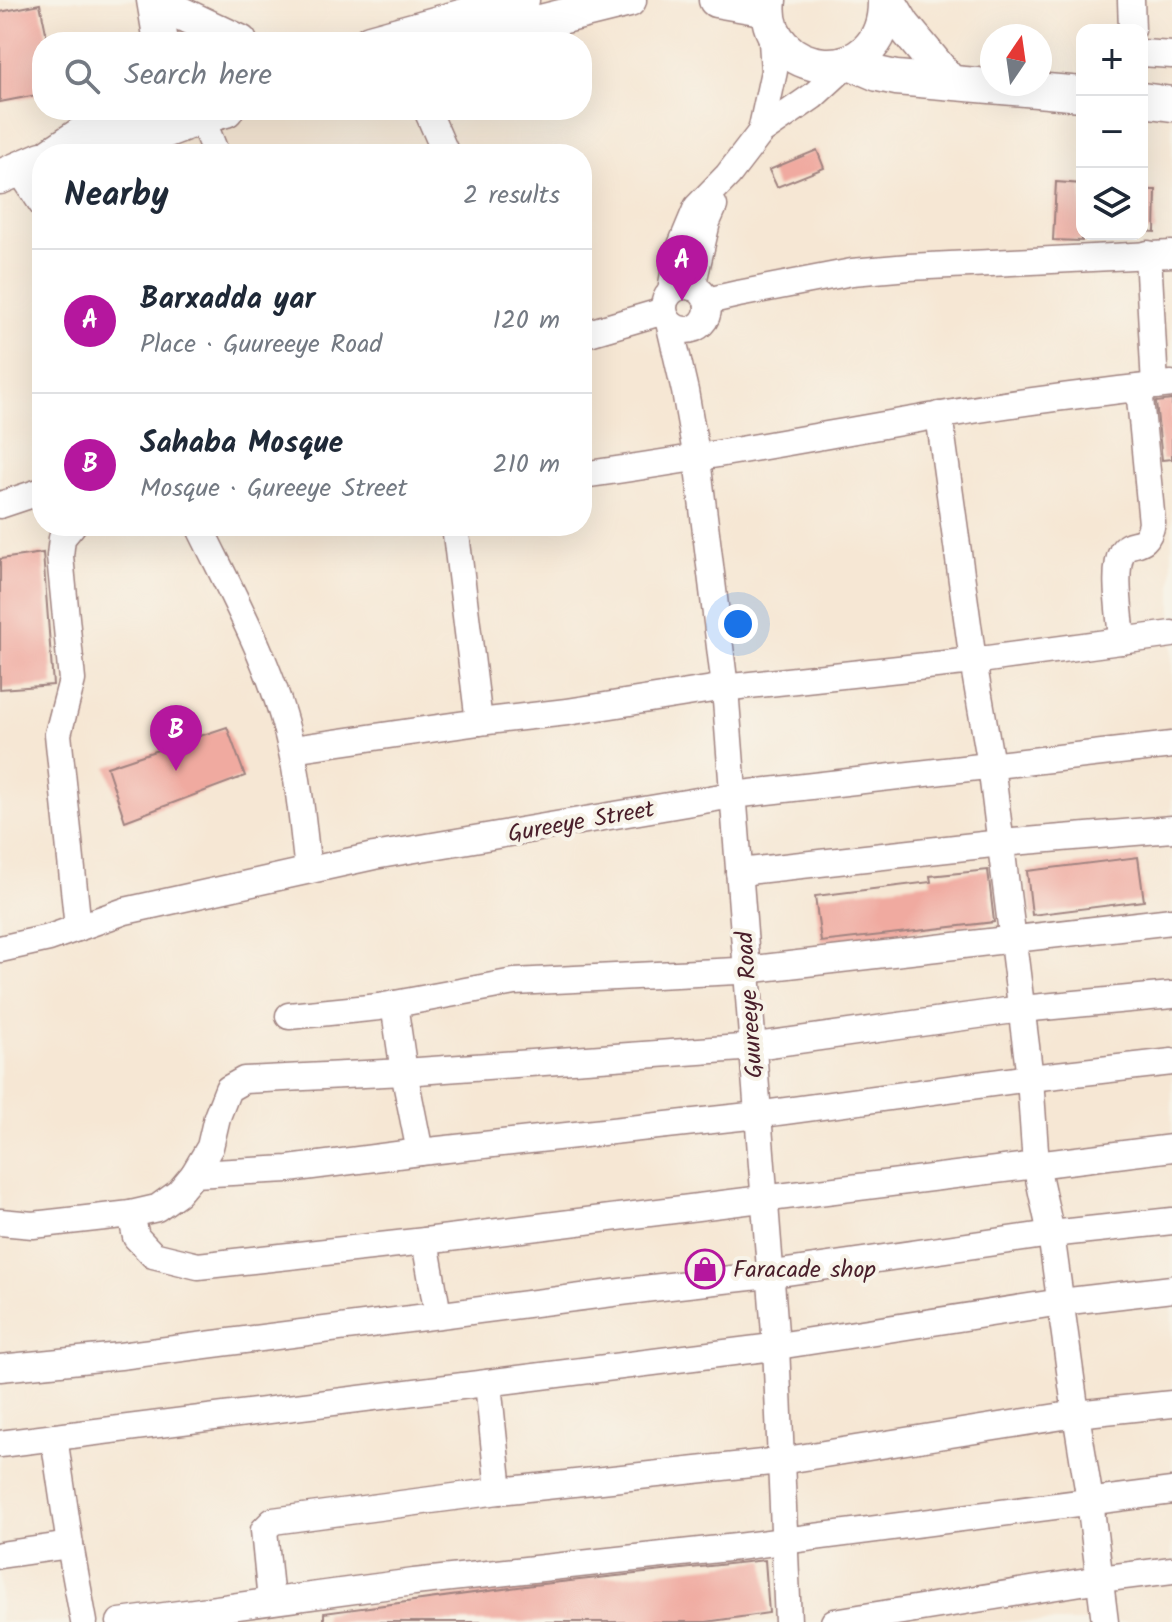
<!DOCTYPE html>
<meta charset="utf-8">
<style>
:root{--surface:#fff;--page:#f6f6f7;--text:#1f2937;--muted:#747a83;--line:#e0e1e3;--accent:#b5179e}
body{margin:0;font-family:Kalam,sans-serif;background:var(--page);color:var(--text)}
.controls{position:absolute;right:24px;top:24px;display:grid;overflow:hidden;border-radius:16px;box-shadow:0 8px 32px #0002}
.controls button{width:72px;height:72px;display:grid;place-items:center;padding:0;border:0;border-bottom:2px solid var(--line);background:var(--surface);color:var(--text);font:40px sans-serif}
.compass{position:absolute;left:980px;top:24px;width:72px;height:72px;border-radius:50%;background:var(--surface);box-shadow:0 8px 32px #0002;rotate:13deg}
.you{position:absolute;left:738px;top:624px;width:28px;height:28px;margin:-20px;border:6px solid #fff;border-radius:50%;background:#1a73e8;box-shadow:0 0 0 12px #1a73e833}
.badge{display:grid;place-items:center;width:52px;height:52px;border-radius:50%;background:var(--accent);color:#fff;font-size:26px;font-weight:700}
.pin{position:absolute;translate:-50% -66px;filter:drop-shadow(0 2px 4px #0008)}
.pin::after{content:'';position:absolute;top:42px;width:28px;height:24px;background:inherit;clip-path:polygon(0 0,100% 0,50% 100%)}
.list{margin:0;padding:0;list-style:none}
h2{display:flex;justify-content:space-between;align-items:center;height:104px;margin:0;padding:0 32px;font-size:34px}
h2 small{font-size:26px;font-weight:400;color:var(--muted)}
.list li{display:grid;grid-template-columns:52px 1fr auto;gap:24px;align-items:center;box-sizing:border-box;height:144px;padding:0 32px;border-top:2px solid var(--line)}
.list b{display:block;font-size:30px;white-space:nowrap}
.list p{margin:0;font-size:26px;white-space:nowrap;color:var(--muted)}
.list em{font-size:26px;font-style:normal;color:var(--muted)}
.icon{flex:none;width:44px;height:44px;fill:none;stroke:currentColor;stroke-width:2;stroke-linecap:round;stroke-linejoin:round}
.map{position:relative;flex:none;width:1172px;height:1622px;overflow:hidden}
.search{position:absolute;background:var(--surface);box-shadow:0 8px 32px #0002;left:32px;top:32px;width:560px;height:88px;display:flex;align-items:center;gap:20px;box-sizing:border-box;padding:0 28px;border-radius:32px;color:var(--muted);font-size:30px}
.panel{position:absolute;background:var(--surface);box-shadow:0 8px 32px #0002;left:32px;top:144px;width:560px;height:392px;border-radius:32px}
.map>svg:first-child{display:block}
.building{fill:#f0aaa0}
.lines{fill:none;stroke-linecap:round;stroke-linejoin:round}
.minor-casing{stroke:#a08380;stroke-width:29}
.major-casing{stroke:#a08380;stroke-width:37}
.minor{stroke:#fff;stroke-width:26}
.major{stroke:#fff;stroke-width:34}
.labels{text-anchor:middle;stroke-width:8;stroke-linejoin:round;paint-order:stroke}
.street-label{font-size:24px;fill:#4a1f2b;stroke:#f7f3e8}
.poi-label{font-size:24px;fill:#4a1f2b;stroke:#f7f3e8;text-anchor:start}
</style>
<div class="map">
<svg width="1172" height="1622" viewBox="0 0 1172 1622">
<rect width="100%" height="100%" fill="#f7f3e8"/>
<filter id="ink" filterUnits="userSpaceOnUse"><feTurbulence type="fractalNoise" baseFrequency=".0125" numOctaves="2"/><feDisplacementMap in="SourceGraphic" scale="16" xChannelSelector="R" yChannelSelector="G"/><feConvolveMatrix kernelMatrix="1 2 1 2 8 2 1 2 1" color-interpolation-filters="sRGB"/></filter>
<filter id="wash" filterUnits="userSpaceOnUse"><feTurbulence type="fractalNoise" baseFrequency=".006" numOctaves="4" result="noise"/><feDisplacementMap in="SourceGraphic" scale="32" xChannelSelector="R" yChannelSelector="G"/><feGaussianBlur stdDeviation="1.8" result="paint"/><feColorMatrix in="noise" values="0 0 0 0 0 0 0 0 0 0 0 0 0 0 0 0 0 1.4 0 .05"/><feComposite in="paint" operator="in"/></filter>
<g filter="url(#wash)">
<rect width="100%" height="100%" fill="#f6e7d4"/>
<g id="blocks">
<g class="building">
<polygon points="40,4 48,42 42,42 42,94 0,102 0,12"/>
<polygon points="817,150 824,168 777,187 769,170"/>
<polygon points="1056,182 1082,184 1082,241 1053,240"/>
<polygon points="1142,190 1156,190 1155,232 1142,231"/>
<polygon points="1172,400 1172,459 1162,460 1156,402"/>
<polygon points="43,553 53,685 0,689 0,559"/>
<polygon points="227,727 245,776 125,821 107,767"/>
<polygon points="1138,857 1144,901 1032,915 1027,871"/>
<polygon points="988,870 994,922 821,942 815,896 931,882 930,876"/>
<polygon points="765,1560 769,1613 706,1622 324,1622 324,1613 533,1585"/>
</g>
</g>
</g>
<g filter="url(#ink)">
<use href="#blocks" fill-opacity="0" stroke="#a08380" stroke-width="2"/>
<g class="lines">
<defs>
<g id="minor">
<polyline points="1131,0 1132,30"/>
<polyline points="1142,53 1172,55"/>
<polyline points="427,110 446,154"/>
<polyline points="201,117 216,154"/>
<polyline points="761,132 774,71 771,26"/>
<polyline points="19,169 42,204"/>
<polyline points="1148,254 1155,386"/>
<circle cx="686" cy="308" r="22"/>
<polyline points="692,287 707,222 714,206"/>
<polyline points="671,291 677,255 697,207 728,175 761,132 813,96 850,62"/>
<polyline points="707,301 738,294 852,272 909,267 1172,254"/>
<polyline points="669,322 685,391 697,459 725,688 776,1346 788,1622"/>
<polyline points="582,335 664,311"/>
<polyline points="939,415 973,661 991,765 1030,1078 1036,1165 1051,1234 1076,1414 1090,1501 1105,1622"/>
<path d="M582,475C701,459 818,436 936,416C1015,402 1093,393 1172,384"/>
<polyline points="0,505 42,491"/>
<polyline points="72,526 62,538 60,556 72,680 58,734 78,928"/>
<path d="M199,526C234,598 274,669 291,748C300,785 303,831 308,870"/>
<polyline points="455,526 479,722"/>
<path d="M1122,641C1121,619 1112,571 1122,552C1131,537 1146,553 1152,523L1139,388"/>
<polyline points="292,749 479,722 567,712 713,689 973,661 1172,634"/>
<polyline points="739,872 1001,843 1172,829"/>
<polyline points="0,949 49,938 125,911 374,856 733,795 1172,745"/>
<polyline points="394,1004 404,1072 420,1152"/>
<polyline points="289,1016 379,1007 514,982 737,971 1172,921"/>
<polyline points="194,1174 289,1169 420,1152 749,1116 1030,1078 1172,1062"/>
<polyline points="131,1214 136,1237 153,1255 198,1266 425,1241 1172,1148"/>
<polyline points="0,1222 33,1225 131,1214 157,1208 178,1193 194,1174 210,1147 217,1117 228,1089 244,1080 404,1072 741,1048 1021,1009 1172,995"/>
<polyline points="425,1241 438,1315"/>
<polyline points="0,1368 120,1356 652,1288 759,1276 1051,1234 1172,1221"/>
<polyline points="488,1383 499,1491"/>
<polyline points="54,1437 70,1545 84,1622"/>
<polyline points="0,1444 765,1348 1061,1302 1172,1289"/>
<polyline points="0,1555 70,1545"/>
<polyline points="271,1601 264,1530 273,1521 499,1491 780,1461 1076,1414 1172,1404"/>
<polyline points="120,1622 414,1582 737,1547 1172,1491"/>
<polyline points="834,1622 1100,1579 1172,1570"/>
</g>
<g id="major">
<polyline points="154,0 161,42"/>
<polyline points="716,0 768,9"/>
<path d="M769,0C759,78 887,95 885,0"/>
<polyline points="888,0 903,25 950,82"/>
<polyline points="164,6 240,42"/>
<polyline points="370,42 522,0"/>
<polyline points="460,42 629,0"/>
<polyline points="850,62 878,74 896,78 1082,94"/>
<polyline points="1142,100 1172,104"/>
<polyline points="52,154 92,127 138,110"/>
<polyline points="104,154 201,117 226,110"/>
<polyline points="0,177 42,159"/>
</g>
</defs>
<use href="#minor" class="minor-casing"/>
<use href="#major" class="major-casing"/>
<use href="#minor" class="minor"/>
<use href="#major" class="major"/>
</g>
</g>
<defs>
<symbol id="shop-ring" viewBox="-11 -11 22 22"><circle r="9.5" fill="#f7f3e8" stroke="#b5179e" stroke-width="1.5"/><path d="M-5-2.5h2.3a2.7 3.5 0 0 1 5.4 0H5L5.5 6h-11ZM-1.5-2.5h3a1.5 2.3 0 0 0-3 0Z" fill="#b5179e"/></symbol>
</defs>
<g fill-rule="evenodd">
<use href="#shop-ring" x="683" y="1247" width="44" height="44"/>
</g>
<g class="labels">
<g class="street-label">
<text transform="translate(581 821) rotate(-10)" y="8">Gureeye Street</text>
<text transform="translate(749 1005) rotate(-94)" y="8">Guureeye Road</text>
</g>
<g class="poi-label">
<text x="733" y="1277">Faracade shop</text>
</g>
</g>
</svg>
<div class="controls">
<button>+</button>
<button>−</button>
<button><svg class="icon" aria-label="layers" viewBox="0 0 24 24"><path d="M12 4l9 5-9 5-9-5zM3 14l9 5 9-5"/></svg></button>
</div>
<svg class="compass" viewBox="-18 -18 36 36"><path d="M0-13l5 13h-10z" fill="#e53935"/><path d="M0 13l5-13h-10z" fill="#747a83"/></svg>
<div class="you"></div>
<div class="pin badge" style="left:682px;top:301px">A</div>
<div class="pin badge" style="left:176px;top:771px">B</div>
<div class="search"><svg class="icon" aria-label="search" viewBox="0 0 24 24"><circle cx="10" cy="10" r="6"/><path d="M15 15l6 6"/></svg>Search here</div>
<section class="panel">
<h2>Nearby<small>2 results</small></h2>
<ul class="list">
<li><span class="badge">A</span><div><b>Barxadda yar</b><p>Place · Guureeye Road</p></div><em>120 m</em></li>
<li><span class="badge">B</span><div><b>Sahaba Mosque</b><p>Mosque · Gureeye Street</p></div><em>210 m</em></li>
</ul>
</section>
</div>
